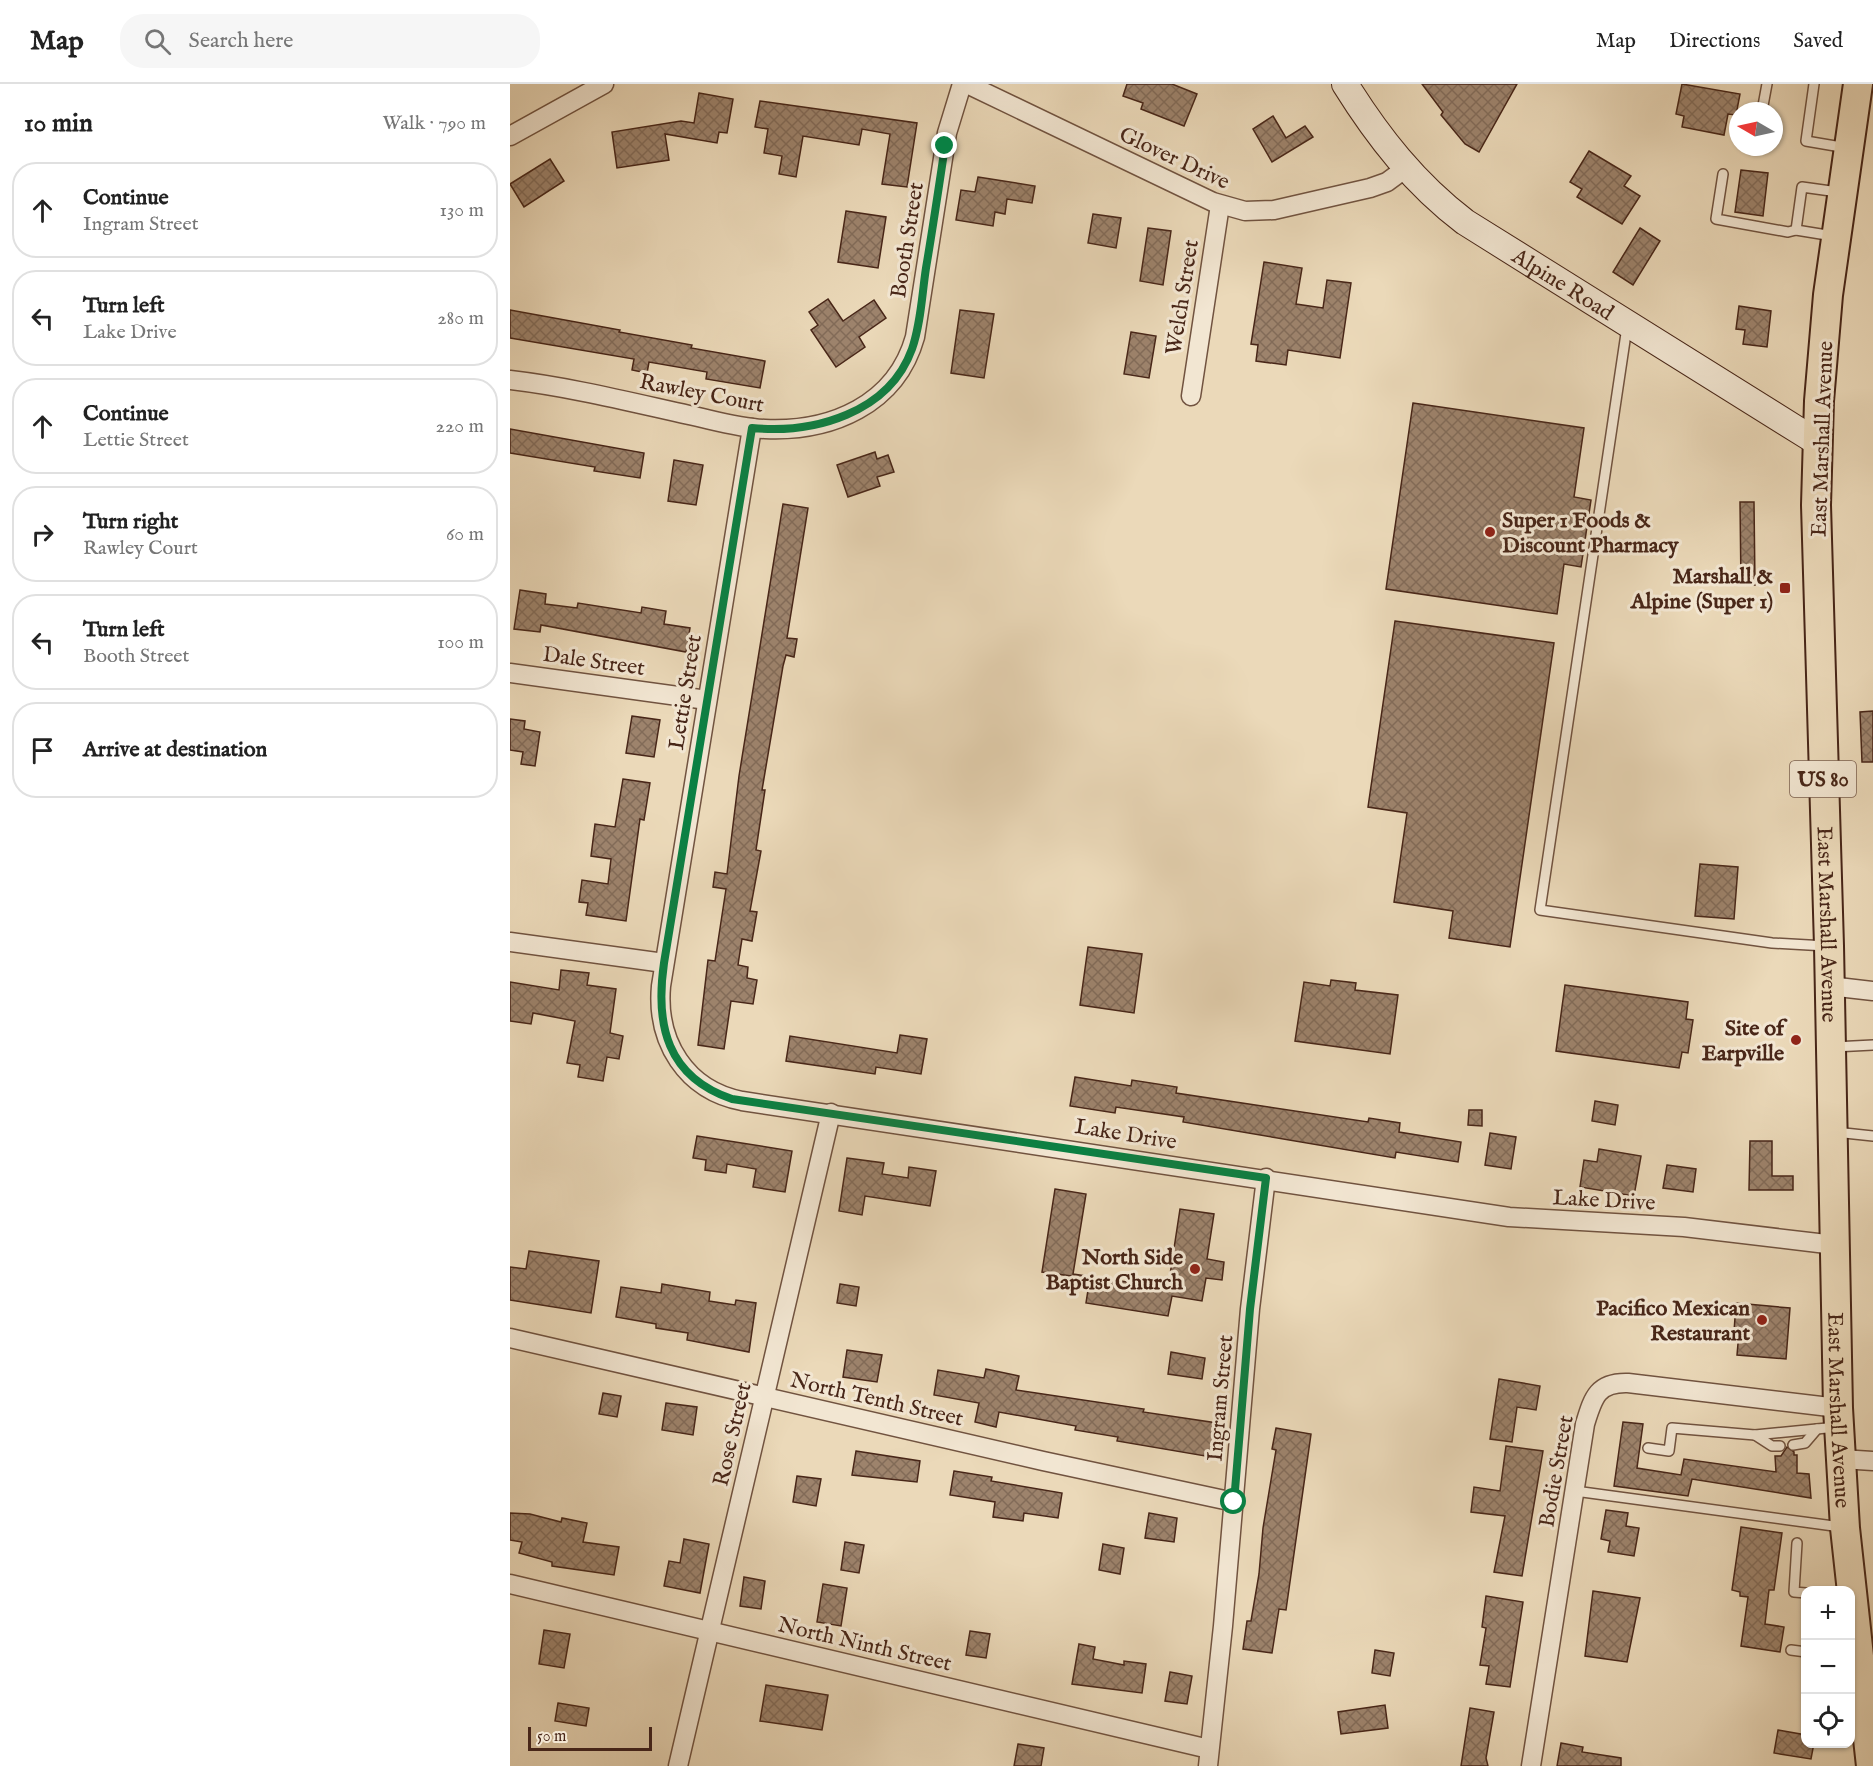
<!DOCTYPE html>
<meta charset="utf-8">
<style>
:root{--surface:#fff;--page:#f6f6f6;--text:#222;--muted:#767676;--line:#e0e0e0}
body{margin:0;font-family:"IM FELL English",serif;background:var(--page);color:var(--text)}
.controls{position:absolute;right:18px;bottom:18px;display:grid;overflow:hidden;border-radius:12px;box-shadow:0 2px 4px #0004}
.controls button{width:54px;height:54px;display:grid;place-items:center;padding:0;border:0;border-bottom:2px solid var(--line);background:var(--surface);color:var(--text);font:30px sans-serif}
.compass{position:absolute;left:1219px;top:18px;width:54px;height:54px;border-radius:50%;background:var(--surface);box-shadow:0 2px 4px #0004;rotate:279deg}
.scale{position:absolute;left:18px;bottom:15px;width:124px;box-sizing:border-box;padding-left:6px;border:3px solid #482618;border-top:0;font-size:16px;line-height:21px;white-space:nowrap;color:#482618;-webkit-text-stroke:4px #f2e6d2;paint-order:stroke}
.stop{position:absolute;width:18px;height:18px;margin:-14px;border:4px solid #0b8043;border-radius:50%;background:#fff}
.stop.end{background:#0b8043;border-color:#fff;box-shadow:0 2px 6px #0008}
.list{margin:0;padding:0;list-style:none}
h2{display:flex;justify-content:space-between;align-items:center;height:78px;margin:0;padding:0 24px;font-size:26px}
h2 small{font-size:20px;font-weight:400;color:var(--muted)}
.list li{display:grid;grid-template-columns:39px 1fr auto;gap:18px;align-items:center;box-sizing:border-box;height:96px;margin:0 12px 12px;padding:0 12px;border:2px solid var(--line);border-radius:24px}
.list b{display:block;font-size:22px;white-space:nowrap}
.list p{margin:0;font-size:20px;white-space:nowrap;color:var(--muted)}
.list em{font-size:20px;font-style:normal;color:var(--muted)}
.icon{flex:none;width:33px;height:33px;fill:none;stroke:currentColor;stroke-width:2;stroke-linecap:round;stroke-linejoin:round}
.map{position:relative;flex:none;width:1363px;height:1682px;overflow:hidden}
header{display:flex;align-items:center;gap:36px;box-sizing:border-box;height:84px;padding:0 30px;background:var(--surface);border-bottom:2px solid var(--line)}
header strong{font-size:28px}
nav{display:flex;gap:33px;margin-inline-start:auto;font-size:21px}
.search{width:420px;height:54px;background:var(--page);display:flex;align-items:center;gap:15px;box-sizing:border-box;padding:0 21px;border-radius:24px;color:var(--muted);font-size:22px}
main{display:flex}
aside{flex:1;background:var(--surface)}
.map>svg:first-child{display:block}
.building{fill:url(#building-cross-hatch);stroke:#482618;stroke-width:1.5}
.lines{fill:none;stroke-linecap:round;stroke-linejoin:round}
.lane-casing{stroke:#715340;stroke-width:12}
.street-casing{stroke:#715340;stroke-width:21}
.secondary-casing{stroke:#482618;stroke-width:28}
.primary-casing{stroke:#482618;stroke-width:32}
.lane{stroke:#f2e6d2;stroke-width:9}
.street{stroke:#f2e6d2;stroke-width:18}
.secondary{stroke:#f2e6d2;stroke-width:26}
.primary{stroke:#ebd9b9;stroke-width:28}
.route{stroke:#0b8043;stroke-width:8}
.poi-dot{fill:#8f2418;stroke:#f2e6d2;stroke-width:2}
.labels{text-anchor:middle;stroke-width:6;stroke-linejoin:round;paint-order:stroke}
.shield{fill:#f2e6d2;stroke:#7b6050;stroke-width:1.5}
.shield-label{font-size:21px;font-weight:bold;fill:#482618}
.street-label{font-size:22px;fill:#482618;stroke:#f2e6d2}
.poi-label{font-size:22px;font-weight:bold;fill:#482618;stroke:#f2e6d2;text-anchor:end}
</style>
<header>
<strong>Map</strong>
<div class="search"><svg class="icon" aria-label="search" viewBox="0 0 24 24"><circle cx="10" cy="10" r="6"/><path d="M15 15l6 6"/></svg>Search here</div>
<nav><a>Map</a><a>Directions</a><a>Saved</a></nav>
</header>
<main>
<aside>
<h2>10 min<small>Walk · 790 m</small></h2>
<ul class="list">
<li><svg class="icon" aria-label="ahead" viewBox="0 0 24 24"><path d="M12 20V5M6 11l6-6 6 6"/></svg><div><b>Continue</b><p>Ingram Street</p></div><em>130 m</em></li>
<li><svg class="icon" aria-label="left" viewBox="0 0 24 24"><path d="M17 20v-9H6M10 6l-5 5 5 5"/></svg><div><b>Turn left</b><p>Lake Drive</p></div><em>280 m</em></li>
<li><svg class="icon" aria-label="ahead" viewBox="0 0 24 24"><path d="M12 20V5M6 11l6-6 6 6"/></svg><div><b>Continue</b><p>Lettie Street</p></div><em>220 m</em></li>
<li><svg class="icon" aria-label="right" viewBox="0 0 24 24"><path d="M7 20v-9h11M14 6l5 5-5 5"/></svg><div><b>Turn right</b><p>Rawley Court</p></div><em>60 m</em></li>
<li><svg class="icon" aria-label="left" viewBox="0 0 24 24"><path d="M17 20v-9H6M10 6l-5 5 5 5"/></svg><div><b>Turn left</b><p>Booth Street</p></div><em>100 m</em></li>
<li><svg class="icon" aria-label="arrive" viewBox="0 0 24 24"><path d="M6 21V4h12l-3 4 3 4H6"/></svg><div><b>Arrive at destination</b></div></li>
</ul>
</aside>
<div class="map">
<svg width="1363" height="1682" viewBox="0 0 1363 1682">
<defs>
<pattern id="building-cross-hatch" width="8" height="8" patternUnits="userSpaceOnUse" patternTransform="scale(1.5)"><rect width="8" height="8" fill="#9d836c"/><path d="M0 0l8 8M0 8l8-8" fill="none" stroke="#826b58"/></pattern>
</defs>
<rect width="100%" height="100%" fill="#ebd9b9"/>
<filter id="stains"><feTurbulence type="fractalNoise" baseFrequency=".00333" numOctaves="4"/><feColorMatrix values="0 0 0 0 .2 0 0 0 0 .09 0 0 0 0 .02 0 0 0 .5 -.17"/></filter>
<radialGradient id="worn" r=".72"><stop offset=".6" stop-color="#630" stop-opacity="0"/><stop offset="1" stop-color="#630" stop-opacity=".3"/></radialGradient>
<g class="building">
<polygon points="617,0 662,0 687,10 674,42 631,25 633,19 613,12"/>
<polygon points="912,0 1007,0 969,68 955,60 931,31 933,28"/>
<polygon points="1172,0 1230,10 1226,31 1218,30 1214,51 1172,43 1174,32 1166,30"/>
<polygon points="189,9 223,15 217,49 209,48 207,59 155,50 159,76 107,84 102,48 171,37 184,39"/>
<polygon points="250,17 407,39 397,103 372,100 380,50 352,45 349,61 293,52 286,93 269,90 272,72 254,69 258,45 245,43"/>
<polygon points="763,32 776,54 795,42 803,53 762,78 743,45"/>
<polygon points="1079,67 1121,92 1114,102 1130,112 1112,140 1067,113 1072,105 1060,98"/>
<polygon points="40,75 54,97 14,123 0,100"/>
<polygon points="1231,86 1258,89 1253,132 1225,128"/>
<polygon points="468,93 525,102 522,119 497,115 495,130 485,128 483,142 446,136 451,106 465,108"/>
<polygon points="336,127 376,133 368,184 328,178"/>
<polygon points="583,130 611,134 606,164 578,159"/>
<polygon points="638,144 661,147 653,201 630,197"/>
<polygon points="1130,144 1150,157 1123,201 1103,188"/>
<polygon points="754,178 792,184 786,220 813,224 817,196 841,199 830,274 778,266 776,281 746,277 748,261 741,260"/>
<polygon points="318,215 333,237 364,216 376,234 349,253 355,263 326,283 301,246 308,241 299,228"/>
<polygon points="1229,222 1261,227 1257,263 1233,260 1235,246 1226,245"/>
<polygon points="0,226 110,246 109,248 182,261 181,264 255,277 250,304 196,295 197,288 139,278 137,289 122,286 124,275 0,254"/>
<polygon points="450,226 484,230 474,294 441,289"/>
<polygon points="621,248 646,252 639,294 614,290"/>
<polygon points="903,319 1074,344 1064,413 1081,416 1071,483 1054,480 1047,530 876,505"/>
<polygon points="0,345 134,369 130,394 84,387 85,383 0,369"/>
<polygon points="365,368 367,375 378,371 384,388 367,393 370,402 338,413 327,381"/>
<polygon points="164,376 193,381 186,421 158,417"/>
<polygon points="1230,418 1244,418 1245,501 1231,501"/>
<polygon points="273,420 298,424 277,554 287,555 284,573 276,571 273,582 252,706 255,706 246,766 251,767 240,827 247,828 242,857 232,855 228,881 238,883 237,894 247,896 243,920 221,917 214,965 188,961 198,876 205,877 216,805 203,803 205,788 217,790 229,692"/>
<polygon points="10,506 36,510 35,520 67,524 68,519 131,529 132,523 156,527 154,540 180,544 176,568 31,541 30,548 4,545"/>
<polygon points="885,537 1044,559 1000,863 939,854 943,827 884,818 897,729 858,723"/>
<polygon points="1363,627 1363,678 1352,678 1350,628"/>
<polygon points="122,632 150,636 144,673 116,669"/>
<polygon points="0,635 15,637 14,645 30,648 25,682 11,680 13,668 0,666"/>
<polygon points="113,695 140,699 134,736 130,735 116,837 76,831 78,819 69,818 72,796 98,800 101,775 81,772 85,740 105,743"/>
<polygon points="1190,780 1228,783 1224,835 1185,832"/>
<polygon points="578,863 632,870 624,929 570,921"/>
<polygon points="51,886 79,889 77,901 106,905 100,949 113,952 109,975 97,973 93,997 68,993 70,981 57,979 65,937 23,929 21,940 0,937 0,898 49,906"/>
<polygon points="821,896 846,899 845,906 888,911 880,970 785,957 794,898 820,902"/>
<polygon points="1055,901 1178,918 1176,935 1183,936 1178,969 1172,968 1169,984 1046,967"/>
<polygon points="390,951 417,955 411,990 366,983 365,990 276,977 280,952 387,969"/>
<polygon points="565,993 621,1002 622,996 667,1003 666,1009 858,1038 859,1034 890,1039 889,1048 951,1058 948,1078 886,1068 885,1074 673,1038 674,1033 606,1023 605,1029 560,1022"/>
<polygon points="1085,1017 1108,1021 1105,1041 1082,1037"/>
<polygon points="959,1026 972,1026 972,1042 958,1041"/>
<polygon points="980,1049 1006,1053 1001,1085 975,1081"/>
<polygon points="187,1052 282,1067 275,1108 243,1103 246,1085 217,1080 216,1089 195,1086 196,1076 183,1074"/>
<polygon points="1240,1057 1262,1057 1262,1092 1283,1092 1283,1106 1239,1106"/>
<polygon points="1089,1065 1131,1072 1124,1112 1070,1103 1074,1076 1087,1078"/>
<polygon points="337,1074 374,1079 372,1090 398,1094 399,1083 426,1087 420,1122 355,1112 352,1131 329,1127"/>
<polygon points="1157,1081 1186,1085 1183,1108 1153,1104"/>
<polygon points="545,1105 576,1110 563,1190 658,1204 670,1125 704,1130 697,1175 714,1178 712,1196 696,1194 692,1217 662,1212 658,1232 576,1219 578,1206 559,1203 561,1192 532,1188"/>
<polygon points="19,1167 89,1177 81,1229 0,1216 0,1183 16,1185"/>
<polygon points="152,1200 200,1208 199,1217 225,1221 226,1216 246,1219 239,1268 177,1256 178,1249 146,1244 146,1240 106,1233 111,1203 151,1209"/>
<polygon points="330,1200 349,1203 346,1222 327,1219"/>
<polygon points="1226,1219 1280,1224 1276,1275 1227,1271 1229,1248 1224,1248"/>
<polygon points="337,1266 372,1271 367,1298 333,1293"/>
<polygon points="661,1268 695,1274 692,1295 658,1290"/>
<polygon points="476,1285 509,1292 506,1306 634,1325 633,1328 707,1339 701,1373 607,1357 608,1353 565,1346 566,1342 489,1328 486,1343 465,1338 469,1319 424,1311 428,1286 474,1294"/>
<polygon points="989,1295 1030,1302 1026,1326 1007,1323 1002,1358 980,1355"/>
<polygon points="93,1309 111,1312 107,1333 89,1330"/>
<polygon points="156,1319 187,1323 183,1351 152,1346"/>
<polygon points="1113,1338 1133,1340 1127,1384 1171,1391 1174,1375 1266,1388 1265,1372 1271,1372 1277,1363 1284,1368 1284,1371 1287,1371 1287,1389 1299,1390 1301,1414 1182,1395 1178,1412 1104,1402"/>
<polygon points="766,1344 801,1350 776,1526 769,1525 762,1569 733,1565 737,1537 741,1537 749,1490 753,1444 766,1366 762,1365"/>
<polygon points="996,1362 1033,1367 1012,1492 984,1488 995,1432 961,1428 964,1403 990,1407"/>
<polygon points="346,1367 410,1377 407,1398 342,1391"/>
<polygon points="444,1387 482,1393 481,1397 552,1409 548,1434 514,1429 513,1437 483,1433 485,1418 440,1411"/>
<polygon points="287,1392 311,1395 306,1422 283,1418"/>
<polygon points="1096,1426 1118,1429 1116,1442 1129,1444 1124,1472 1098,1468 1100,1457 1091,1455"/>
<polygon points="0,1429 20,1430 51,1438 52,1434 77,1439 73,1458 109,1463 104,1491 42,1482 42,1478 9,1469 12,1458 0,1456"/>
<polygon points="639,1429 667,1434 664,1458 635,1454"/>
<polygon points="1231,1443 1272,1449 1264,1506 1259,1506 1255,1540 1274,1543 1270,1568 1231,1562 1238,1513 1230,1512 1230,1508 1222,1506"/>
<polygon points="174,1455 199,1460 190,1509 154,1502 159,1477 170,1479"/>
<polygon points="335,1458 354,1461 349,1489 331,1486"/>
<polygon points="593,1460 614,1464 610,1490 589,1486"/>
<polygon points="234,1493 255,1497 251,1525 230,1522"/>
<polygon points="313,1500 337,1504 331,1542 307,1538"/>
<polygon points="1083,1507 1130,1514 1117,1578 1075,1572"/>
<polygon points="976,1512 1013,1518 1000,1603 976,1600 979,1582 970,1581 976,1544 972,1543"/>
<polygon points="34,1546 60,1550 54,1584 29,1580"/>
<polygon points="460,1547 480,1550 476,1574 456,1571"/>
<polygon points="569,1560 585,1563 583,1575 614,1581 614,1577 636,1580 632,1609 562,1600"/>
<polygon points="865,1566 884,1569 880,1592 862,1589"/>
<polygon points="660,1588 682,1592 677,1620 655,1617"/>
<polygon points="256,1601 318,1611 312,1646 250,1637"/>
<polygon points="48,1619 79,1624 76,1642 45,1637"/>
<polygon points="875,1621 878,1644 831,1650 828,1628"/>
<polygon points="960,1624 984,1628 976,1674 978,1682 951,1682"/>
<polygon points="1268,1646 1296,1651 1296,1659 1304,1659 1301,1675 1264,1669"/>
<polygon points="1051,1659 1073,1663 1072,1668 1111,1674 1111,1682 1047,1682"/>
<polygon points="508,1660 534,1664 531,1682 504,1682"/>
</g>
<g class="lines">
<defs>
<g id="lane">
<polyline points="1304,0 1296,57 1337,64"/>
<polyline points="1252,27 1257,0"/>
<polyline points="1246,64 1246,63"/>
<polyline points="1213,90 1206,135 1278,148 1286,146"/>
<polyline points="1323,152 1286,146 1292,103 1328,108"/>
<polyline points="1117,243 1030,826 1262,859 1316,862"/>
<polyline points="1324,963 1363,961"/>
<polyline points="1325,1048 1363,1052"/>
<polyline points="1245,1351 1262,1362 1270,1362"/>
<polyline points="1283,1361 1295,1359 1307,1345"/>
<polyline points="1138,1364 1159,1367 1162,1344 1245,1351 1327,1343"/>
<polyline points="1065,1407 1331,1443"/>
<polyline points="1287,1459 1284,1508 1296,1509"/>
<polyline points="1281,1566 1296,1568"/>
</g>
<g id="street">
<polyline points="457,0 703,118 735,127 764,126 860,104 877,98 896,84"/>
<polyline points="0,52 94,0"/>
<path d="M0,296C60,303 120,318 179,331C203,336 229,344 255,345C321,348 386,321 405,253L437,49L452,0"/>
<polyline points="681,312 710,121"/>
<path d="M242,344L151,902C146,958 176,1006 232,1017L999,1133L1174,1143L1325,1161"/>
<polyline points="0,589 197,616"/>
<polyline points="0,858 154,879"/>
<polyline points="1319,902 1363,907"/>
<polyline points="0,1254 533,1377 724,1418"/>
<polyline points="1331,1375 1363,1377"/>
<polyline points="0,1500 699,1665"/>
<polyline points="168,1682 321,1029"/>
<polyline points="698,1682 713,1542 740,1225 756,1094"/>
<path d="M1021,1682L1075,1340C1083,1314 1087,1298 1118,1299L1328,1324"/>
</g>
<g id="secondary">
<path id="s1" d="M835,0C868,53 905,100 955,138L1307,358"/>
</g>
<g id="primary">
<path id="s2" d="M1348,0L1318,211L1309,317L1306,421L1319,862L1328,1324L1335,1444L1361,1682"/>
</g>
</defs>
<use href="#lane" class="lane-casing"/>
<use href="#street" class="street-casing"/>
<use href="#secondary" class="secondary-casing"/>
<use href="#primary" class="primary-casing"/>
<use href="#lane" class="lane"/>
<use href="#street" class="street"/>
<use href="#secondary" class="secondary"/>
<use href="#primary" class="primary"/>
</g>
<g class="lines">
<path class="route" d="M435,62C429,102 423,143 416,184C412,210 411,239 402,265C379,329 304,350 242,344L154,879C145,941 157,993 222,1015L756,1094L740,1225L724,1418"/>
</g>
<g class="poi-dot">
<circle cx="980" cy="448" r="6"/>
<rect x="1269" y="498" width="12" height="12" rx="3"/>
<circle cx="1286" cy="956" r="6"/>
<circle cx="685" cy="1185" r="6"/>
<circle cx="1252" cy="1236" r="6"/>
</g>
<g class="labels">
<rect class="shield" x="1280" y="677" width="66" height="36" rx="4.5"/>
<g class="shield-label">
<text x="1313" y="702">US 80</text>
</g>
<g class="street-label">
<text transform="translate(665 73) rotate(25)" y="8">Glover Drive</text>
<text transform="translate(396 156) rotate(-81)" y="8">Booth Street</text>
<text dy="8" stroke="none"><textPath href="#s1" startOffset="300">Alpine Road</textPath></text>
<text transform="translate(671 213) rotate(-81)" y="8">Welch Street</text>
<text transform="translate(192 308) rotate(11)" y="8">Rawley Court</text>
<text transform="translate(1311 355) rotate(-88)" y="8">East Marshall Avenue</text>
<text transform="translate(84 576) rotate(8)" y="8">Dale Street</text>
<text transform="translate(174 608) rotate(-81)" y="8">Lettie Street</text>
<text dy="8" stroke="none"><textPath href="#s2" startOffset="843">East Marshall Avenue</textPath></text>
<text transform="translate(616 1049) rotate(9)" y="8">Lake Drive</text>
<text transform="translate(1094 1115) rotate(3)" y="8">Lake Drive</text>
<text transform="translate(367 1314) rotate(13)" y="8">North Tenth Street</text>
<text transform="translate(709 1314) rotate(-85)" y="8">Ingram Street</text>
<text dy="8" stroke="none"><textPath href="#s2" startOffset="1329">East Marshall Avenue</textPath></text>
<text transform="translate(221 1350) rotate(-77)" y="8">Rose Street</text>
<text transform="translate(1045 1387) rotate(-80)" y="8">Bodie Street</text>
<text transform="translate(355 1559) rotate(13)" y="8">North Ninth Street</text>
</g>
<g class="poi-label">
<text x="992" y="443" text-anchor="start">Super 1 Foods &amp;<tspan x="992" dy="25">Discount Pharmacy</tspan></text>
<text x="1263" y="499">Marshall &amp;<tspan x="1263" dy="25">Alpine (Super 1)</tspan></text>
<text x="1274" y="951">Site of<tspan x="1274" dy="25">Earpville</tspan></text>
<text x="673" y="1180">North Side<tspan x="673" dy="25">Baptist Church</tspan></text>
<text x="1240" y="1231">Pacifico Mexican<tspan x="1240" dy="25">Restaurant</tspan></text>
</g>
</g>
<rect width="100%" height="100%" filter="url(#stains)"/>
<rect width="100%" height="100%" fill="url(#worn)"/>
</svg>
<div class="controls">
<button>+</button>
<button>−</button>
<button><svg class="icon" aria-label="locate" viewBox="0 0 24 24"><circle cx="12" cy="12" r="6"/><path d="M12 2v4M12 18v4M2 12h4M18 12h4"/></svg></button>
</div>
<svg class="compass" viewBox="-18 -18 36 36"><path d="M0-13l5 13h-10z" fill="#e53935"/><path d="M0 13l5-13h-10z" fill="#767676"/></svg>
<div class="scale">50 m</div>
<div class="stop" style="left:724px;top:1418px"></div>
<div class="stop end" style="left:435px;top:62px"></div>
</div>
</main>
